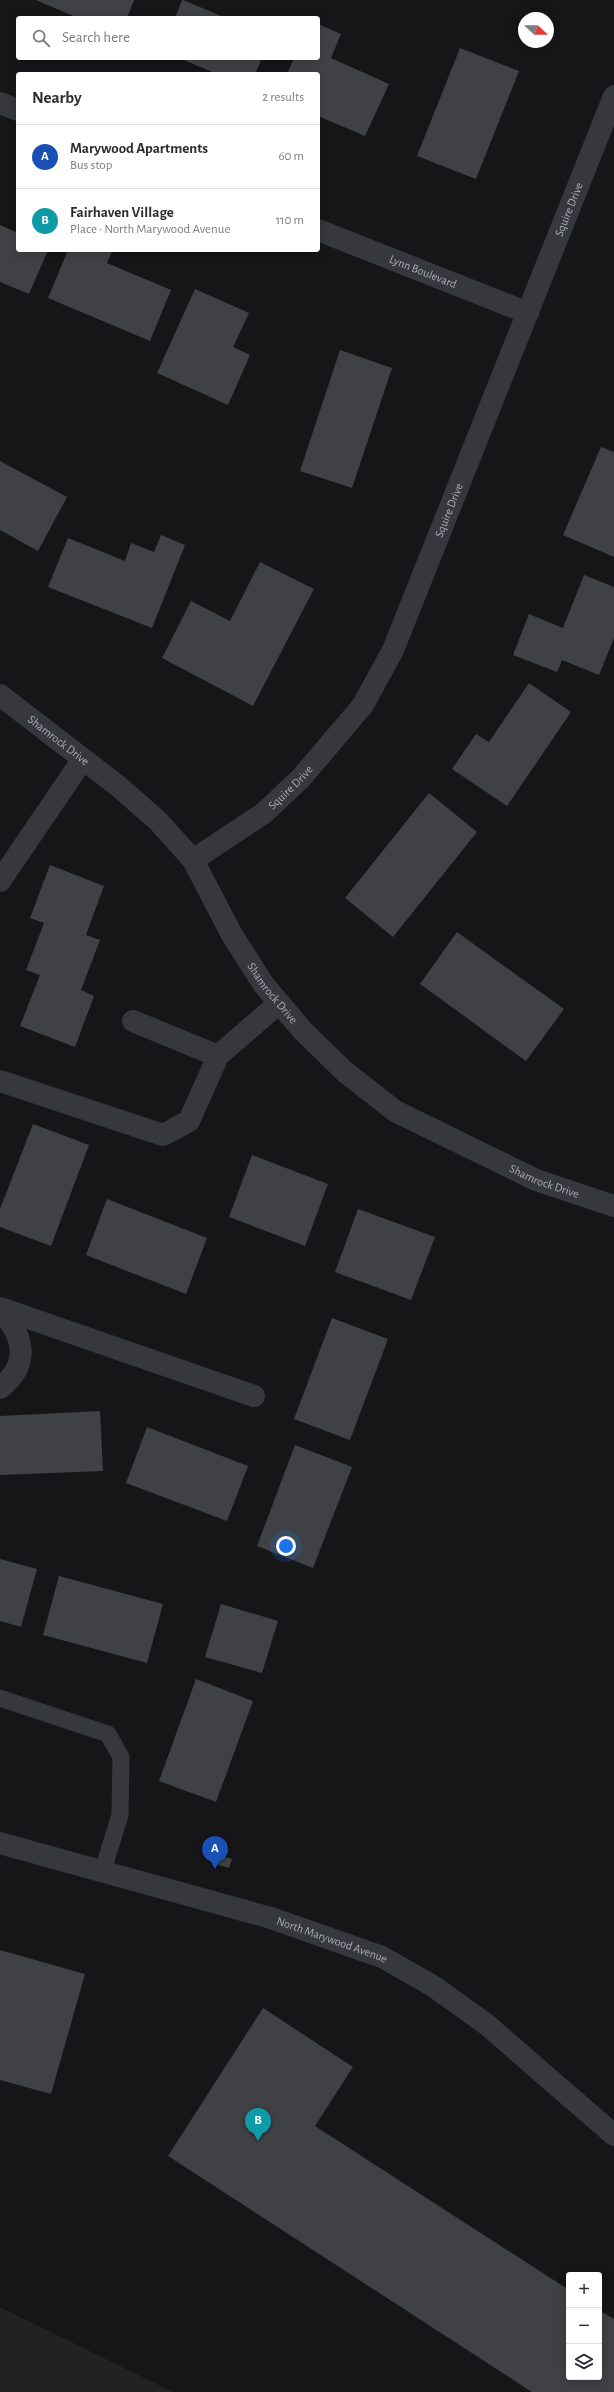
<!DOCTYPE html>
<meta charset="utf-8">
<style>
:root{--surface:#fff;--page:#f2f2f3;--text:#2b2b33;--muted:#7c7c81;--line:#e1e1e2;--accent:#856733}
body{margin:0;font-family:"Alegreya Sans",sans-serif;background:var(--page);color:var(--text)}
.controls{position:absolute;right:12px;bottom:12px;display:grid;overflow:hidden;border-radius:4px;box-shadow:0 2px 10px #0003}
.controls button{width:36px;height:36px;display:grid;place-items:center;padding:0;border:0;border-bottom:1px solid var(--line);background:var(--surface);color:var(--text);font:20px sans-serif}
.compass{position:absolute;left:518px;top:12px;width:36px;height:36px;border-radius:50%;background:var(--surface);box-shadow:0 2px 10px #0003;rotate:112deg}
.you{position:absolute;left:286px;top:1546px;width:14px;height:14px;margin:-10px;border:3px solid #fff;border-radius:50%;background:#1a73e8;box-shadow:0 0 0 6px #1a73e833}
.badge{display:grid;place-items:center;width:26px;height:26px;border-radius:50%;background:var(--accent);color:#fff;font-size:13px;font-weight:700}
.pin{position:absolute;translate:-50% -33px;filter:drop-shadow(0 1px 2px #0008)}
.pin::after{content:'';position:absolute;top:21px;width:14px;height:12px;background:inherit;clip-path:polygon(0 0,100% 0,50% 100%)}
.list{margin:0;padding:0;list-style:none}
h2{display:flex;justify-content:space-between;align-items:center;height:52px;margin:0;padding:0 16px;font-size:17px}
h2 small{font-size:13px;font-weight:400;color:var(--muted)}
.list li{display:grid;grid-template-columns:26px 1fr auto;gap:12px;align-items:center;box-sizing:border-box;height:64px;padding:0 16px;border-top:1px solid var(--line)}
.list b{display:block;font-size:15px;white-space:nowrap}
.list p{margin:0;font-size:13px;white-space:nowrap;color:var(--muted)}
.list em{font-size:13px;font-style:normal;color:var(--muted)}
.icon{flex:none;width:22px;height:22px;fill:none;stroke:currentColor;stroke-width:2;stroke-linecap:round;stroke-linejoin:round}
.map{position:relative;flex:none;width:614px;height:2392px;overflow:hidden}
.search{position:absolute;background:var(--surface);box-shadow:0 2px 10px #0003;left:16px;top:16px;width:304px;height:44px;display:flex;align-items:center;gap:10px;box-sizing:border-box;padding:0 14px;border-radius:4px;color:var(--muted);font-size:15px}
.panel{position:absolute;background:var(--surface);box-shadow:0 2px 10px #0003;left:16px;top:72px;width:304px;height:180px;border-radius:4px}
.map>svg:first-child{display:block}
.built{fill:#222225}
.building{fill:#404145}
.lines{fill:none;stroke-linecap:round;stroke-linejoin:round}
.service{stroke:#37383d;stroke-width:17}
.minor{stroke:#37383d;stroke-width:22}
.labels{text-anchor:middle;stroke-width:3;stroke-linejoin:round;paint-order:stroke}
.street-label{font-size:12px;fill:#a8adb8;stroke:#111113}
</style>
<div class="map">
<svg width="614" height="2392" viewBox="0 0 614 2392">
<rect width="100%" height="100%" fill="#161618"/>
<polygon class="built" points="0,2307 173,2392 0,2392"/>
<g class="building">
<polygon points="36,0 134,0 127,18 78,18"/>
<polygon points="182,0 183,0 226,18 175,18"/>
<polygon points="318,24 341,34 331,58 389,84 365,136 318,116 318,74 287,74 294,58 318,58"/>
<polygon points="460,48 519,71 476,179 417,156"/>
<polygon points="179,58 262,58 255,74 217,74"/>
<polygon points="0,225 18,233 18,250 48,250 29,294 0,282"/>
<polygon points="68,250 110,250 112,251 107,263 171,290 150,341 48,298"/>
<polygon points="195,289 249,313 233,347 250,355 228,405 157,373"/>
<polygon points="340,350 392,368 352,488 300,471"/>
<polygon points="601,447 614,452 614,557 563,535"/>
<polygon points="0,461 67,497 38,551 0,530"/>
<polygon points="161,535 185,545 152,628 48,587 68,538 125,561 131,543 154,552"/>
<polygon points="260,562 314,589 253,706 162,658 191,601 230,621"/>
<polygon points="584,575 614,587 614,638 599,675 562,660 557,672 513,655 529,614 563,628"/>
<polygon points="529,683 571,712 507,806 452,769 476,734 489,742"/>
<polygon points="429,793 477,832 393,937 345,898"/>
<polygon points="50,865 104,886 86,935 100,940 81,990 94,996 75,1047 20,1026 40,975 26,970 44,923 30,918"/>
<polygon points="457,932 564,1009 526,1061 420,984"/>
<polygon points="33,1124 89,1145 51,1246 0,1227 0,1209"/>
<polygon points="252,1155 328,1184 305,1246 229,1217"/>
<polygon points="107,1199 207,1238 186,1294 86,1255"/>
<polygon points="358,1209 435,1237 411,1300 335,1272"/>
<polygon points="332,1318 388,1339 350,1440 294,1419"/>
<polygon points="100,1411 103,1471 0,1475 0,1416"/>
<polygon points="147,1427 248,1466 227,1521 126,1483"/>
<polygon points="295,1445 352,1467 313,1568 257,1546"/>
<polygon points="0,1559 37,1569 21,1627 0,1621"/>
<polygon points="59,1576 163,1604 147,1663 43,1635"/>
<polygon points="221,1604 278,1621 262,1673 205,1657"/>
<polygon points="196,1679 253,1701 216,1802 159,1781"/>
<polygon points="218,1855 232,1859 229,1868 215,1864"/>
<polygon points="0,1950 85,1974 51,2094 0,2080"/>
<polygon points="263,2008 353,2067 315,2126 569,2290 569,2377 599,2377 599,2310 614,2319 614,2392 532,2392 168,2156"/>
</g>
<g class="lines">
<polyline class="service" points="0,1698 108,1734 121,1757 120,1815 102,1873"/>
<g class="minor">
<polyline points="0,103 18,110"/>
<path id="s1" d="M318,230L528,313"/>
<path id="s2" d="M0,695L118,786L158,821L193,860L232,935L264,985L303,1031L344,1071L395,1111L536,1180L614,1206"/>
<path id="s3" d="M193,860L264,813L301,778L363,705L393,650L614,96"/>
<polyline points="0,881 83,759"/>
<polyline points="133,1021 218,1056"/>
<polyline points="0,1081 163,1135 189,1121 218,1056 279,1003"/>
<polyline points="0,1308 254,1396"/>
<path d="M0,1310C24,1335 31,1364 0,1388"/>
<path id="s4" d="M0,1843L271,1918L382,1957L433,1986L486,2024L614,2135"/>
</g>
</g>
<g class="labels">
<g class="street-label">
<text dy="4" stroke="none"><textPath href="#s3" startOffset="769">Squire Drive</textPath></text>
<text dy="4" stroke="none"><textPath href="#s1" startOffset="113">Lynn Boulevard</textPath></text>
<text dy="4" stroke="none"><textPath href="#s3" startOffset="445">Squire Drive</textPath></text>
<text dy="4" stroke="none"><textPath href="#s2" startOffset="74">Shamrock Drive</textPath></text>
<text dy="4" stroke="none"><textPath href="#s3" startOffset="122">Squire Drive</textPath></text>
<text dy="4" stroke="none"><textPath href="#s2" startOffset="410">Shamrock Drive</textPath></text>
<text dy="4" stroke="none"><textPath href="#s2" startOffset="746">Shamrock Drive</textPath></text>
<text dy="4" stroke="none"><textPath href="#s4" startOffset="346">North Marywood Avenue</textPath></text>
</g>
</g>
</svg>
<div class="controls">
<button>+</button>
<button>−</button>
<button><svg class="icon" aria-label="layers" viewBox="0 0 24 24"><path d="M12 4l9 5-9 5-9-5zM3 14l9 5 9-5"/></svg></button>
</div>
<svg class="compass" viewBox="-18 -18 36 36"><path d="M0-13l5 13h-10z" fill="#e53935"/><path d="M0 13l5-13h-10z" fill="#7c7c81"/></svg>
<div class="you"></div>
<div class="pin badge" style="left:215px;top:1869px;background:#1a4fb4">A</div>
<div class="pin badge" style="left:258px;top:2141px;background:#0f9aa8">B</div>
<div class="search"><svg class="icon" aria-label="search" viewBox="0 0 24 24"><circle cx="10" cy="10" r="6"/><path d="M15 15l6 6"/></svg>Search here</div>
<section class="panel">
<h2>Nearby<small>2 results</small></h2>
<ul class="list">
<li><span class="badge" style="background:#1a4fb4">A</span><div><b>Marywood Apartments</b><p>Bus stop</p></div><em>60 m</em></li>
<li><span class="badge" style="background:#0f9aa8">B</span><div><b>Fairhaven Village</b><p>Place · North Marywood Avenue</p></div><em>110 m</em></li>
</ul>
</section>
</div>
